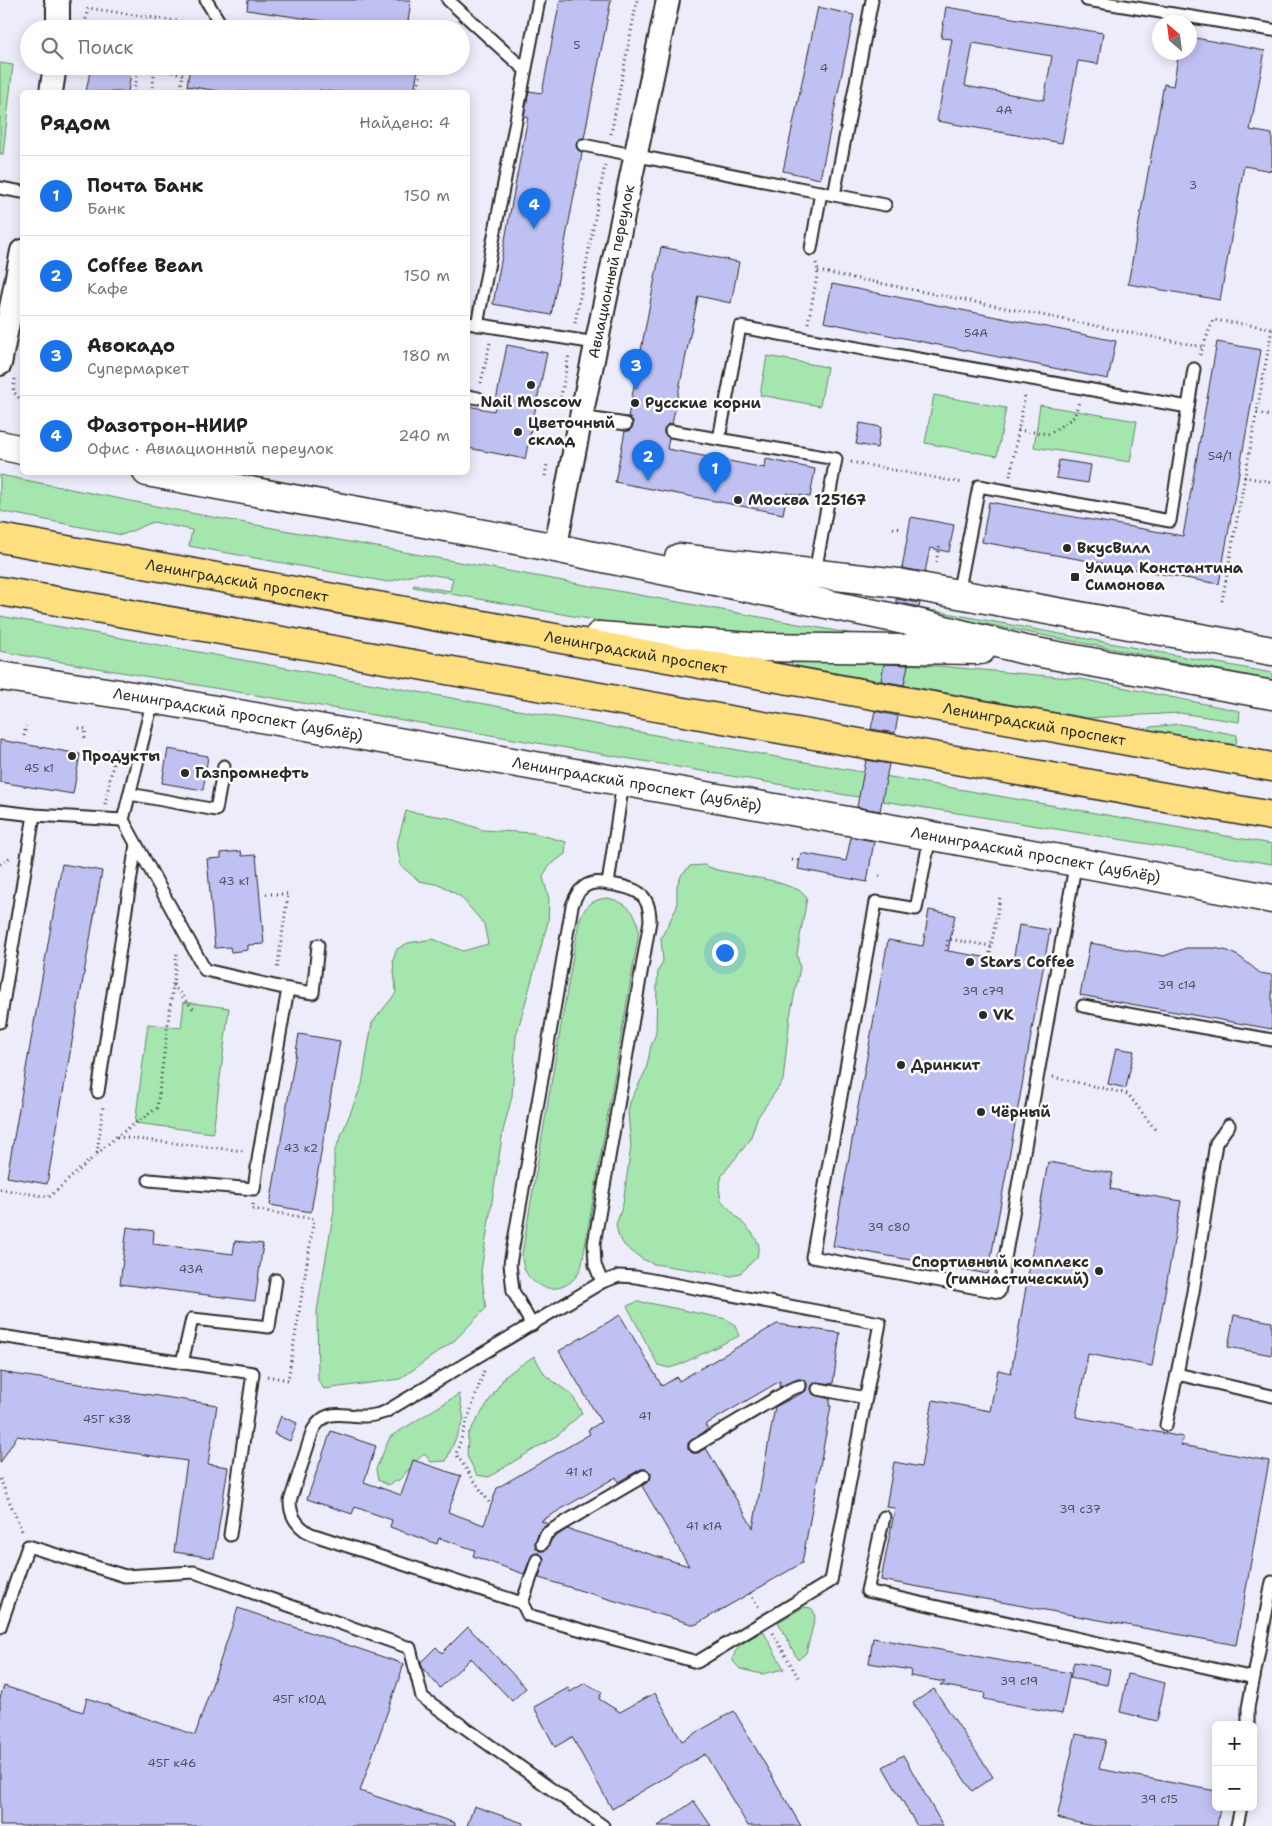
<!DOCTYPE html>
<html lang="ru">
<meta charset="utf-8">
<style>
:root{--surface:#fff;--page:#f6f6f6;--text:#222;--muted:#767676;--line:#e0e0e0;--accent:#1a73e8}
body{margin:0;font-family:"Shantell Sans",sans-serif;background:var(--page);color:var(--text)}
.controls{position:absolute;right:15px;bottom:15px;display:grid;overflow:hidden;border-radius:8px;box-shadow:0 2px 12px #0003}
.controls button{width:45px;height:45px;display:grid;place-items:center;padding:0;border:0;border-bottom:1px solid var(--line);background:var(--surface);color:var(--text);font:25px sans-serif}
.compass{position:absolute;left:1152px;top:15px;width:45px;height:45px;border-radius:50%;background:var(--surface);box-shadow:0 2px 12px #0003;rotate:332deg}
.you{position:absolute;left:724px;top:952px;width:18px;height:18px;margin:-12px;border:4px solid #fff;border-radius:50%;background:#1a73e8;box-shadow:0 0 0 8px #1a73e833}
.badge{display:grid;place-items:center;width:32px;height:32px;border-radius:50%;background:var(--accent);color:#fff;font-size:16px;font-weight:700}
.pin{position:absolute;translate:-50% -41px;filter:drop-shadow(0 1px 2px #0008)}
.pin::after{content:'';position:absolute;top:26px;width:18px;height:15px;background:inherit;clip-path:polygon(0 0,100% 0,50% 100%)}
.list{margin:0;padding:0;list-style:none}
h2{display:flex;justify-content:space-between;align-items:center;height:65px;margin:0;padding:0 20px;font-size:21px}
h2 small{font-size:16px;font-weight:400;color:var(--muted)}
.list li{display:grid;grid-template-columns:32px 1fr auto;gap:15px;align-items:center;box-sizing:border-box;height:80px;padding:0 20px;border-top:1px solid var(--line)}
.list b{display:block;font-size:19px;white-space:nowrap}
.list p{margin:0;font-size:16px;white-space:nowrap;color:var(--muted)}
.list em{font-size:16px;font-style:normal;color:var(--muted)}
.icon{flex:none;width:28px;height:28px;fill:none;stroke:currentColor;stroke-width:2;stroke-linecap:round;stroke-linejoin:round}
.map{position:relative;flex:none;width:1272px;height:1826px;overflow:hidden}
.search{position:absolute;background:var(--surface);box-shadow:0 2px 12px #0003;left:20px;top:20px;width:450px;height:55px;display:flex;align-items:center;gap:12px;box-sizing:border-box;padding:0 18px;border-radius:28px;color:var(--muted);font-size:19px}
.panel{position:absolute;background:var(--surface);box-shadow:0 2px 12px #0003;left:20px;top:90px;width:450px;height:385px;border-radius:8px}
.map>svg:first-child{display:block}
.green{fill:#a5e6af;stroke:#68886d}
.building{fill:#c0c1f3;stroke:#2b2b2b;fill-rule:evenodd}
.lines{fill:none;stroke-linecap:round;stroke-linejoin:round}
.service-casing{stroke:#2b2b2b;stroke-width:15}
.minor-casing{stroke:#2b2b2b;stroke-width:26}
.secondary-casing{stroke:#2b2b2b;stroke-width:31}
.primary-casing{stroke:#2b2b2b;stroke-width:31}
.path{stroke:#2b2b2b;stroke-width:3;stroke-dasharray:1 4;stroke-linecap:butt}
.service{stroke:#fff;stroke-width:11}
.minor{stroke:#fff;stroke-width:22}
.secondary{stroke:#fff;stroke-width:28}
.primary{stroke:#fedf80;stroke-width:28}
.poi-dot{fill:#2b2b2b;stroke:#fff;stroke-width:2}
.labels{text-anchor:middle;stroke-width:5;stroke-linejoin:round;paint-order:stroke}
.number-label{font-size:12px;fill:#50505d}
.street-label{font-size:15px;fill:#2b2b2b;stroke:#fff}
.poi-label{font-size:15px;font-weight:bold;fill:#2b2b2b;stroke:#fff;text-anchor:start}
</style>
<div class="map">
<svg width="1272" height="1826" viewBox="0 0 1272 1826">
<rect width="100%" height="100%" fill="#ececfb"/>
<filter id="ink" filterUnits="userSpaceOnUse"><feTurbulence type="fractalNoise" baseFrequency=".02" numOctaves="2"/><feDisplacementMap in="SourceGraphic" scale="10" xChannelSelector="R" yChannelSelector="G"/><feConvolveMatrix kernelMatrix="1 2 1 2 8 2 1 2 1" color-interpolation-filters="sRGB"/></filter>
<g filter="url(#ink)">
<g class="green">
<polygon points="0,63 13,65 3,154 0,154"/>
<polygon points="767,356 827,367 820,406 760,395"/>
<polygon points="934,395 1006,408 997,456 925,443"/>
<polygon points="1040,405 1137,421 1130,462 1034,447"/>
<polygon points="0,475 196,514 886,640 731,636 611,623 413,587 414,585 450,591 453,578 421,573 388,582 189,546 192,530 153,522 122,535 0,511"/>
<polygon points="903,605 1272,673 1272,680 903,608"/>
<polygon points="0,616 782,758 1272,844 1272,864 778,784 15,654 0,651"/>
<polygon points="793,658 938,666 1081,679 1240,711 1239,722 1180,713 1087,718 791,667"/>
<polygon points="1180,724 1237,735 1236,745 1149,730 1150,727"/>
<polygon points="406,811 449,818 483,830 534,833 566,842 565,854 548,867 543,877 549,899 548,922 516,1036 512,1096 503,1131 481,1271 486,1308 455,1340 400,1379 324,1389 318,1380 317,1311 334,1210 334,1153 362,1084 372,1023 396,993 393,960 397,949 408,943 433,939 463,951 488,944 484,924 461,897 441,885 419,881 401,866 397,844"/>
<polygon points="704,865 717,870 774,881 799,890 807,898 799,942 797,954 800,968 790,1016 783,1081 757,1118 750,1140 722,1175 719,1188 721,1200 753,1234 759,1245 757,1257 742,1272 732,1276 654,1264 642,1259 625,1246 619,1237 616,1225 623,1204 631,1146 628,1113 630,1102 646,1070 651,1046 656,1033 657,984 658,971 663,961 661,938 677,907 677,885 682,874 690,866"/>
<path d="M608,898C629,903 641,916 638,938L582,1264C571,1302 521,1293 522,1254L579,921C584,907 592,899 608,898Z"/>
<polygon points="184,1002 229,1008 213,1133 135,1123 148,1024 181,1028"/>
<polygon points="637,1302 649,1303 726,1319 735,1325 739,1336 679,1365 669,1368 658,1365 627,1306"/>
<polygon points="534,1356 545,1375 572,1395 582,1413 558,1435 508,1465 489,1477 477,1475 467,1456 468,1434 505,1376"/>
<polygon points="459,1394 464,1419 446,1461 431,1462 424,1453 399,1480 388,1485 378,1480 376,1469 390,1437"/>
<polygon points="804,1607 811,1608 814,1612 815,1618 806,1653 798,1660 778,1622"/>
<path d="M763,1631L784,1669L762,1674L740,1669L733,1661C733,1645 751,1639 763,1631Z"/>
</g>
<g class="building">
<polygon points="248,0 411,0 407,29 378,29 247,10"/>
<polygon points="560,0 611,0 584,138 578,140 576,144 578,150 582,152 581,159 551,315 493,304 528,117 524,116 529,91 542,93"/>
<polygon points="818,7 854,15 820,179 783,171"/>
<path d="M946,7L1103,33L1098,64L1078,61L1062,143L937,121L952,39L941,38ZM973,43L1052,56L1044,100L965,86Z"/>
<polygon points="1190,37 1265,51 1250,130 1272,134 1272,171 1244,166 1220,300 1128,284 1164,84 1173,86 1179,52 1190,52"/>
<polygon points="91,66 132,66 128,92 86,92"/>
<polygon points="190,66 401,66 418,69 414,92 334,92 319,90 319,92 224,92 187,86"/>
<polygon points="661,247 739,262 731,303 698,296 672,424 668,424 664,429 664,434 669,438 667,449 765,468 766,459 815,469 810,497 787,493 783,514 615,482 625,431 629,431 633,426 633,421 628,417"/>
<polygon points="832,284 1116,341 1108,379 824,322"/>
<polygon points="1217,342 1261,350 1219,584 982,542 989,502 1183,536"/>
<polygon points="507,345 547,353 525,459 468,448 468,406 494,411"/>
<polygon points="860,423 881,427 877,448 856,444"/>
<polygon points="1059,460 1091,465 1088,483 1056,478"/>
<polygon points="911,517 954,525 949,552 930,548 925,572 902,568"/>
<polygon points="896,599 920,603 919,607 896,602"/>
<polygon points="884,664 908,665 904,685 881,681"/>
<polygon points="875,711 898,716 895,733 871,729"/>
<polygon points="0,740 80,754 73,794 0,782"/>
<polygon points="168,749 208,756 203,790 162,783"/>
<polygon points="866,760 889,764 880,811 857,807"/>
<polygon points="851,837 874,841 867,882 798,869 801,853 846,861"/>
<polygon points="241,851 242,856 256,855 264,944 248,945 248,950 231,952 230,947 215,948 207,859 221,858 221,853"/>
<polygon points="62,864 102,871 47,1184 7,1177"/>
<polygon points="929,910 955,915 948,951 1013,962 1019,925 1050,930 988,1274 833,1246 888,940 923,946"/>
<polygon points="1090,943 1164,956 1186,948 1214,948 1228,951 1240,957 1260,973 1272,975 1272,1029 1080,995"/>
<polygon points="299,1034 340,1041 311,1212 270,1205"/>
<polygon points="1116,1048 1134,1051 1126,1088 1108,1084"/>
<polygon points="1048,1162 1113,1173 1110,1189 1181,1201 1152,1366 1088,1354 1076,1417 1183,1437 1181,1445 1269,1461 1236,1645 881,1580 895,1508 886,1507 894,1462 921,1467 933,1400 990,1411 998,1370 1011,1373"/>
<polygon points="127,1227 154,1231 153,1244 233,1254 235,1241 263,1244 255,1301 120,1284"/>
<path d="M620,1315L662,1386L677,1377L679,1381L777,1324L840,1333L833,1384L816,1382L811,1388L814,1395L830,1399L829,1406H831L802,1563L695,1625L539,1578L544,1559L539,1553L532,1555L524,1574L473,1556L475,1550L439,1538L437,1544L390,1527L392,1520L355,1507L352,1514L307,1499L331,1431L376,1446L364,1482L401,1495L413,1460L461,1476L448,1512L484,1525L497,1488L590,1434L588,1430L601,1422L559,1351ZM798,1379L805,1380L807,1383L806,1391L775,1407L753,1528L706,1448L698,1453H692L688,1449V1443L708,1429L705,1425L780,1381L779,1387ZM641,1469H647L651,1473L650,1480L642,1486L689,1566L567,1529L552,1539L546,1550L540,1551L536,1548L535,1542L539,1531L548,1524L541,1521L616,1477L618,1482Z"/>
<polygon points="1234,1315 1272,1322 1272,1355 1228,1347"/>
<polygon points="0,1372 217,1405 208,1464 228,1467 214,1558 174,1552 187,1461 17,1436 0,1463"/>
<polygon points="281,1416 297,1423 290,1441 274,1434"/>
<polygon points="238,1608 404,1664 360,1791 455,1823 455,1826 0,1826 0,1698 4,1686 83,1712 87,1698 195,1735"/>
<polygon points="468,1627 526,1688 512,1701 471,1658 440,1688 423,1669 421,1662 436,1647 442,1653"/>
<polygon points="873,1638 1070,1673 1062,1714 984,1699 985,1693 940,1685 945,1682 910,1676 911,1670 869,1663"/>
<polygon points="1074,1662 1110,1669 1107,1685 1070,1678"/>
<polygon points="1128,1674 1165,1683 1157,1721 1120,1712"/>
<polygon points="585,1683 602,1692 599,1699 620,1712 655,1693 682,1741 734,1711 801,1826 748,1826 705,1754 612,1809 572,1737 555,1747 534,1707 568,1688 570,1692"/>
<polygon points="934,1689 993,1777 972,1791 913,1703"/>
<polygon points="1076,1734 1106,1740 1099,1769 1216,1791 1216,1807 1220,1807 1217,1826 1092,1826 1057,1818"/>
<polygon points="903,1755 943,1826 917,1826 883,1767"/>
<polygon points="694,1801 711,1826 658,1826"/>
<polygon points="474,1806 523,1823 523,1826 467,1826"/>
</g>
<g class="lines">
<defs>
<g id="service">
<polyline points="206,0 223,28 231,29"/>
<polyline points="448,0 525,70"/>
<polyline points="1087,0 1272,30"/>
<polyline points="583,145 834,195 872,0"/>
<polyline points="0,188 22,192"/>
<polyline points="834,195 885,205"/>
<polyline points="811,249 821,192"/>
<polyline points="468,323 596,343"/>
<polyline points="477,325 539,0"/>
<polyline points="468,396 478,398"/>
<polyline points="581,417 626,424"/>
<polyline points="671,431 836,459 815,572"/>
<polyline points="719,439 740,327 1188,407"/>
<polyline points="958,594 979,486 1170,521 1194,369"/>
<polyline points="130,794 216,810 224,766"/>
<polyline points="0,811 34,815 123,820 153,699"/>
<polyline points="123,820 205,970 288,989 259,1153 254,1189 149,1180"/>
<polyline points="930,837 916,909 876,902 812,1257 999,1292 1076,861"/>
<polyline points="608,884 623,782"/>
<polyline points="288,989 313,993 318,945"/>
<polyline points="1083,1006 1272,1040"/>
<polyline points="0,1022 34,815"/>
<polyline points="98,1092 136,844"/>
<path d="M532,1325L513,1291L510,1264L572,906C575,898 577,892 584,887C592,881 601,882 610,884C635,888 650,892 650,921L594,1244L595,1265L602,1282"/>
<polyline points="0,1336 253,1373 230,1535"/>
<polyline points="182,1363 192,1319 269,1327 276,1280"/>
<polyline points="1177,1374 1193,1292 1216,1143 1229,1125"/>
<polyline points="818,1389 866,1398"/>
<polyline points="1166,1425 1177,1374 1272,1396"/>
<polyline points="695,1446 791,1389 800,1386"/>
<polyline points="884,1517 867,1591 1254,1678"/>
<polyline points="542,1544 546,1534 555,1528 644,1476"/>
<path d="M522,1603L311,1534C298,1527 290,1517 290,1501L313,1430C327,1406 343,1417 366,1416C373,1416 379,1414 385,1412L602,1282L619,1276L636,1277L880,1323L831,1581L697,1662L528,1615L522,1603L537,1560"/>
<polyline points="0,1627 28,1546 125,1576 194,1572 410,1648 422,1697 603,1826"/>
<polyline points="1248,1725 1248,1708 1272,1582"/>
<polyline points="1237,1826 1241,1807"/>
</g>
<g id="minor">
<polyline points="56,0 58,4 58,29"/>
<polyline points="51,92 55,66"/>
<polyline points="0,364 22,251"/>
<path id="s1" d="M556,545L581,417L668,0"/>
</g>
<g id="secondary">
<polyline points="0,445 22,450"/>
<polyline points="147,472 521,541 909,621 1025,650 1272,695"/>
<polyline points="679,558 898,583 1272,651"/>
<polyline points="599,636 751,647 981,650"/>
<path id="s2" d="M0,676L153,699L871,825C1005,849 1139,873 1272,899"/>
</g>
<g id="primary">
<path id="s3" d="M0,538L1272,767"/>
<polyline points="0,591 1272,816"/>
</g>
</defs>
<use href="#service" class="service-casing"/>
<use href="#minor" class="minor-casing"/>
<use href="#secondary" class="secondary-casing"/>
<use href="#primary" class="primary-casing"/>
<g class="path">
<polyline points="84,29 88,8 203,25"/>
<polyline points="134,92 139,66 183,74 180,92"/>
<polyline points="152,92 155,69"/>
<polyline points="417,92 422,67 418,66"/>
<polyline points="611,134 637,0"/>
<polyline points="818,271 1203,347"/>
<polyline points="575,323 605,165"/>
<polyline points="808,323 818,271 816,263"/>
<polyline points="1200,355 1213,320 1272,328"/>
<polyline points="15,379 13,391 19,398 22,399"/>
<polyline points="481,383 490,343"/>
<polyline points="560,402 569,354"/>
<polyline points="1257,413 1272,416"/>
<polyline points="1018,430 1049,434 1074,417 1079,402"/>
<polyline points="851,462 963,483"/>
<polyline points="545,476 547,464"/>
<polyline points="1010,476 1025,394"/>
<polyline points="1244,477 1272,482"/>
<polyline points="893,528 903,529"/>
<polyline points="936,562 940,544"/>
<polyline points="1222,601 1272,329"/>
<polyline points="79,728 86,729 84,741"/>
<polyline points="24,736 26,726"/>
<polyline points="105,804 116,749"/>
<polyline points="792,860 800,861"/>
<polyline points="0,864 12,856"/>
<polyline points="879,876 883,877"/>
<polyline points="266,894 288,894 277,970"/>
<polyline points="946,951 948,939 991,946"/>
<polyline points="989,958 1000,897"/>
<polyline points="173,985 193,1009"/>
<polyline points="1053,1077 1128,1094 1157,1132"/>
<polyline points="117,1137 245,1151"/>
<polyline points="97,1154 116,1137 157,1108 177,953"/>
<polyline points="0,1189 49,1197 97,1154 103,1106"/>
<polyline points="253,1204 253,1209 314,1219 288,1380 267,1376"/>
<polyline points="484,1371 456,1454 491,1505"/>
<polyline points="0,1479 22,1531"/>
<polyline points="750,1593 759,1608"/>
<polyline points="773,1633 800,1681"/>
</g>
<use href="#service" class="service"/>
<use href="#minor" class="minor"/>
<use href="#secondary" class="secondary"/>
<use href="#primary" class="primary"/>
</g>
</g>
<g class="poi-dot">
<circle cx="531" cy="385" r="5"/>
<circle cx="635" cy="403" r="5"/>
<circle cx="518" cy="432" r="5"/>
<circle cx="738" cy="500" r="5"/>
<circle cx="1067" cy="548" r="5"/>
<rect x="1070" y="572" width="10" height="10" rx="2.5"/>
<circle cx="72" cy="756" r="5"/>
<circle cx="185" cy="773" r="5"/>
<circle cx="970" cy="962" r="5"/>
<circle cx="983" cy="1015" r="5"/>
<circle cx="901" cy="1065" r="5"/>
<circle cx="981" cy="1112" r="5"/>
<circle cx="1099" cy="1271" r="5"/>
</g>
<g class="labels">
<g class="number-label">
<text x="577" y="49">5</text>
<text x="824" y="72">4</text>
<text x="1004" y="114">4А</text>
<text x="1193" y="189">3</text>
<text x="976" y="337">54А</text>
<text x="1220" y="460">54/1</text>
<text x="39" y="772">45 к1</text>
<text x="234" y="885">43 к1</text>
<text x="1177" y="989">39 с14</text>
<text x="983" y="995">39 с79</text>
<text x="301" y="1152">43 к2</text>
<text x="889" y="1231">39 с80</text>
<text x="191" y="1273">43А</text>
<text x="645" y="1420">41</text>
<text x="107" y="1423">45Г к38</text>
<text x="579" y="1476">41 к1</text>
<text x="1080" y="1513">39 с37</text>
<text x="704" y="1530">41 к1А</text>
<text x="1019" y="1685">39 с19</text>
<text x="299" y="1703">45Г к10Д</text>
<text x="172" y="1767">45Г к46</text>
<text x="1159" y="1803">39 с15</text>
</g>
<g class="street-label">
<text dy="5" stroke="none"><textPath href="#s1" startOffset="279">Авиационный переулок</textPath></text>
<text dy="5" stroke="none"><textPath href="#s3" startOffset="241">Ленинградский проспект</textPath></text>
<text dy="5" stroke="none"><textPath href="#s3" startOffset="646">Ленинградский проспект</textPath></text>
<text dy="5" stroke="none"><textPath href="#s2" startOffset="241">Ленинградский проспект (дублёр)</textPath></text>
<text dy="5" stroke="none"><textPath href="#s3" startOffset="1051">Ленинградский проспект</textPath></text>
<text dy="5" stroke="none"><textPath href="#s2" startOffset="646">Ленинградский проспект (дублёр)</textPath></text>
<text dy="5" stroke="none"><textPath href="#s2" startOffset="1051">Ленинградский проспект (дублёр)</textPath></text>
</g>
<g class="poi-label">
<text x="531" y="407" text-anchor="middle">Nail Moscow</text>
<text x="645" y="408">Русские корни</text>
<text x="528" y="428">Цветочный<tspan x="528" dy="17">склад</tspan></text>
<text x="748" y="505">Москва 125167</text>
<text x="1077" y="553">ВкусВилл</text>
<text x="1085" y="573">Улица Константина<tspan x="1085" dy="17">Симонова</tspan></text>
<text x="82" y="761">Продукты</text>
<text x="195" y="778">Газпромнефть</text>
<text x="980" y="967">Stars Coffee</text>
<text x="993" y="1020">VK</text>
<text x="911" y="1070">Дринкит</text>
<text x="991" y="1117">Чёрный</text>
<text x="1089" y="1267" text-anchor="end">Спортивный комплекс<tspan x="1089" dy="17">(гимнастический)</tspan></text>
</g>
</g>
</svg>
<div class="controls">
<button>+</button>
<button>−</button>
</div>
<svg class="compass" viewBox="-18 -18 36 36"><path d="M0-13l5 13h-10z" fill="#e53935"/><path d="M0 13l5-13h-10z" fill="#767676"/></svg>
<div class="you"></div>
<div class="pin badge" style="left:715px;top:493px">1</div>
<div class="pin badge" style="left:648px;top:481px">2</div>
<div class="pin badge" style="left:636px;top:390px">3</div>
<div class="pin badge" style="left:534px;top:229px">4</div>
<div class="search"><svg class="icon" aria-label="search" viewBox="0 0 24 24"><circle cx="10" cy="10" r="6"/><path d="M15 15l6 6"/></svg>Поиск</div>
<section class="panel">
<h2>Рядом<small>Найдено: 4</small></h2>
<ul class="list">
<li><span class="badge">1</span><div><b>Почта Банк</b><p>Банк</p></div><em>150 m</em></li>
<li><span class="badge">2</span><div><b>Coffee Bean</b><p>Кафе</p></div><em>150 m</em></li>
<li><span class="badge">3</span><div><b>Авокадо</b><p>Супермаркет</p></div><em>180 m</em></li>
<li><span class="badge">4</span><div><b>Фазотрон-НИИР</b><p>Офис · Авиационный переулок</p></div><em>240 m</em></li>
</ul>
</section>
</div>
